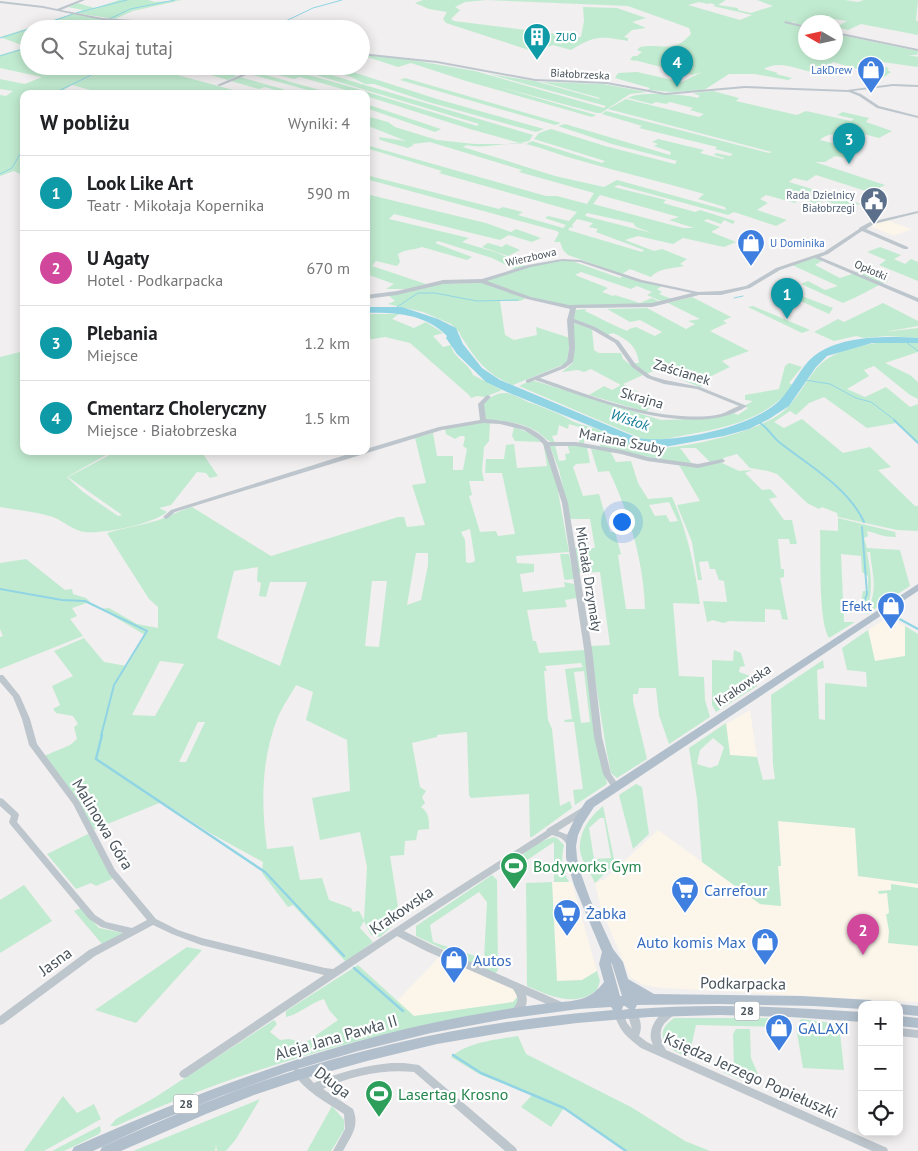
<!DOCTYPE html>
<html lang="pl">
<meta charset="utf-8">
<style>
:root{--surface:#fff;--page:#f6f6f6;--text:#202124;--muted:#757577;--line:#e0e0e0;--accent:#111827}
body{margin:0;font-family:"PT Sans",sans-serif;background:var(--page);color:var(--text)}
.controls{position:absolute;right:15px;bottom:15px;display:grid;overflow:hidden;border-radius:10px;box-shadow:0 2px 12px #0003}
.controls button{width:45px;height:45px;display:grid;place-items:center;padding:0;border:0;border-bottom:1px solid var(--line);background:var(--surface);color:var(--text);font:25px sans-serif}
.compass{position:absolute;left:798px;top:15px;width:45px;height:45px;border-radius:50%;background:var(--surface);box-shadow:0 2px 12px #0003;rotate:279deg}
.you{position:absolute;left:621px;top:521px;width:18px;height:18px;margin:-12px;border:4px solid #fff;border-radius:50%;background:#1a73e8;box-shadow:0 0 0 8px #1a73e833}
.badge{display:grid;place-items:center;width:32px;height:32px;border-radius:50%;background:var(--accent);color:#fff;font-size:16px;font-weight:700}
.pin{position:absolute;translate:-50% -41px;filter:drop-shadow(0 1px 2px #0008)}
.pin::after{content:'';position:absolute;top:26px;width:18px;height:15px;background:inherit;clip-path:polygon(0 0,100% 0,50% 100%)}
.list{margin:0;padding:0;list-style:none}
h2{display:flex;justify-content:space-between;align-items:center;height:65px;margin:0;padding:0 20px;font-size:21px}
h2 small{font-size:16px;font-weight:400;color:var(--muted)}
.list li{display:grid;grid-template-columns:32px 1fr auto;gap:15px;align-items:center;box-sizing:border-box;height:75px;padding:0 20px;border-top:1px solid var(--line)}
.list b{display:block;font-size:19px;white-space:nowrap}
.list p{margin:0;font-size:16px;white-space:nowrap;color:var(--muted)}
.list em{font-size:16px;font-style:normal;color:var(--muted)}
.icon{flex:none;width:28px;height:28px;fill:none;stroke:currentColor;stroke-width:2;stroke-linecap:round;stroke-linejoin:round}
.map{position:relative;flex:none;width:918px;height:1151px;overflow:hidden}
.search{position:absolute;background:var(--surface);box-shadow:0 2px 12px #0003;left:20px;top:20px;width:350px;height:55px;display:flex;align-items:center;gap:12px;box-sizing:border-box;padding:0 18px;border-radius:28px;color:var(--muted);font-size:19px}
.panel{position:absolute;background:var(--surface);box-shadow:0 2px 12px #0003;left:20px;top:90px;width:350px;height:365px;border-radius:10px}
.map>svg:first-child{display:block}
.commercial{fill:#fbf5ea}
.green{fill:#c1ebd0;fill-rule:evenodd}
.water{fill:#91d5e5}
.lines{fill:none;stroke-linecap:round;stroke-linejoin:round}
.stream-far2{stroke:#91d5e5;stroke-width:1}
.stream-far1{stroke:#91d5e5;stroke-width:2}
.stream{stroke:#91d5e5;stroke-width:2.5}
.minor{fill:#bec6cd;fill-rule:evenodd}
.major{fill:#b1bfcc;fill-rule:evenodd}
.labels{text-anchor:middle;stroke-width:4.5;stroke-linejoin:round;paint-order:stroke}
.far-culture-label{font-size:11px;fill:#0d838f;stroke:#fff;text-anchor:start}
.far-shop-label{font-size:11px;fill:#366cbe;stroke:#fff;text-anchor:end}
.far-street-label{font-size:11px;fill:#48535b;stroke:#fff}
.far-service-label{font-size:11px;fill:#4e5e75;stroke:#fff;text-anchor:end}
.shield{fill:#fff;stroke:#7f878c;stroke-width:1}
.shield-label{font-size:12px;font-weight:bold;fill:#48535b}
.street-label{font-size:14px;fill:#48535b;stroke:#fff}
.shop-label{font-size:14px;fill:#366cbe;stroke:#fff;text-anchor:end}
.water-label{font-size:15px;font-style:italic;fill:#187f98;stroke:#fff}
.near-street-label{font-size:16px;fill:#48535b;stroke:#fff}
.near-leisure-label{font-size:16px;fill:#27864d;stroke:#fff;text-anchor:start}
.near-shop-label{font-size:16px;fill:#366cbe;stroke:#fff;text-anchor:start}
</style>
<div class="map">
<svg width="918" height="1151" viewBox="0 0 918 1151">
<rect width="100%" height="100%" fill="#f1efef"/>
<g class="commercial">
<polygon points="888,220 900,225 912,229 894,236 869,226"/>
<polygon points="888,617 905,626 905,656 875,661 868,630"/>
<polygon points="750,710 757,757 730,755 726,724"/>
<polygon points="778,821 855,828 858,876 918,884 918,1002 661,988 643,985 630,977 601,909 595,883 605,879 658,830 760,904 781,906 778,865 781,865"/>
<polygon points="552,882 572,882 597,971 582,980 557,982"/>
<polygon points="440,956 513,989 518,996 513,1002 414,1016 397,1001"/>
</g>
<g class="green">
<polygon points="119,0 148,0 155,2 182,0 133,11 115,19 75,13 83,10 68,7 77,3 95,8"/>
<path d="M423,0H726L718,5L738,8V10L751,13L773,6L757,0H845L858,2L864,0H918L916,21H918V35L861,24L848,30L836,27L847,21L827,18L820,21L828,22H806L805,26L793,23L799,20L791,23L781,21L805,28L806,52H836V34L918,51L917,55H908L918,57V67L875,61L873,64L889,68L887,70L891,72L884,77L833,62L825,68L832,71C811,80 785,56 764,69L778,73L776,74L792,78L788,80L755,74H729L704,90L671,92L648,90L650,88L615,78L618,73L637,72L682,82L702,72L692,75L638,61L630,60L633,56H637L642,52L637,50L640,47C663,43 673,54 691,34L689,28L628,6L487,0L465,2L455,7L460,10L451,19L454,21L581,37L584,21L583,7L617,8L646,18L632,22L646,28L632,30L624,37L628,38V41C601,36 595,35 571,50L553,45L535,52L446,23L443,19L447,12L429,9L415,3ZM699,2L708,4L710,3L716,5L713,6L752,15L740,20L688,5Z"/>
<polygon points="73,14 103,20 192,25 212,29 29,29 29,66 111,66 72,85 113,66 144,66 248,94 105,94 72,85 62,91 70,94 24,94 24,157 21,162 24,163 24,176 14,171 0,176 0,95 6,96 13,91 0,89 0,79 25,84 42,77 0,68 0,55 27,47 0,37 38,25 36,24 47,20 51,21"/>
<polygon points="361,55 400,58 475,71 604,108 606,106 489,74 535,81 599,99 600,98 542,82 603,84 647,92 630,94 601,113 597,113 496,86 596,115 592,117 466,81 411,63 398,67"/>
<polygon points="152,66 203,66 237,76 228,80 189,69 176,73"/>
<polygon points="268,66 276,66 348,86 477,126 479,124 286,66 334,66 437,99 544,129 536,132 428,102 374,84 365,84 351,77 316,67 311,69 533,135 529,141 520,143 470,129 366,96 366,94 360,94 300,77 294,79 259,70"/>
<polygon points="255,72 334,94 322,94 249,74"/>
<polygon points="240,77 300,94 288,94 265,87 259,89 231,81"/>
<polygon points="405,78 561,123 555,125 400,80"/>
<path d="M713,91L739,98L736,101L797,115L806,111L851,121L854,119L837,115L843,112L869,118L866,122L892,131L879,138L852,131L845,136C835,134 827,133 820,140L860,150L845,158L835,156L825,162H815L885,185L877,189L882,191L878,195L816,175L807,181L794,178L789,182L861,204L844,206L824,201L818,204L800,199L795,203L766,195L760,199L768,203L757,210L787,220L776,226L734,212L728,215L618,185L614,187L666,200L663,203L695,212L700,210L735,221L733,224L724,220L721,224L707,219L704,221L720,227L711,232L736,242L724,247L683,238L673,244L638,236L625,240L654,251L662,249L687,259L680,264L684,266C672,269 660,267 651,277L630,269L622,274L568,255L563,250L560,242H554L559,233L557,231L366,179V175L499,209L503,207L523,212L518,215L563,228L566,225L545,218L548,216L569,221L577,212L439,173L442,171L366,148V145L546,196H557L587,204L594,193L519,172L522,170L430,142L412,144L414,145L408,148L380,140L379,137L406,141L366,125V116L388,122L395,127L437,140L475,144H526L532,141L602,163L605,161L534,139L539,133L551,129L605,146L675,164L677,161L612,144L558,126L565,124L670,155L671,152L654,146L658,144L652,142L658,139L704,150L700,153L723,159L724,158L714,155L716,153L730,156L733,154L715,149L717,147L639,128L642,126L602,114L606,111L769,153L772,152L608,109L626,99L699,117L704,114L690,110L693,108L670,102L666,104L656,102L652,104L628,98C638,91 685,94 697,98L700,96L693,93ZM467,145C488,150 508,140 530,145C546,149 562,156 578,160C620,172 662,182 704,194L698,199L725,207L726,210L617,180L604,187L555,176L463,147ZM600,195L679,217L669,220L694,228H683L593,204ZM587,213L633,223L636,227L652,233L585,216ZM577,219L593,223L589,227L598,229L596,232L644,250L642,252L568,230L570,227L573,228L572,225Z"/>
<polygon points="366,104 441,129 435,132 366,108"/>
<path d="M366,194L486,223L511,232L516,229L541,238L532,242L509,235L500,240L394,214L389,219L469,238L462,242L498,253L526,266L516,270L492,258L438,241L435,243L472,257L467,260L422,247C414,250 405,249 398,254L400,262L397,266L376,261L372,266L426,284L410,289H386L394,284L366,274Z"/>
<polygon points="488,243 502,247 506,244 520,250 508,256 482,247"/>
<polygon points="880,247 901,255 894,259 905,264 911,259 918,262 918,281 879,265 886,260 867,252"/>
<path d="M818,257L822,261L815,265L840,278L864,270L888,281C872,288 858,297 843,303L801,284L808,281L825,290L838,286L792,265Z"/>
<path d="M557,261H572L614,276L620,278L623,276L662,286L657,289L662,292L659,294L672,299L661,301L647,295L652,292L637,286L631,289L581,272L575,275L608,288L602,292L613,296L615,295L640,303L652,298L660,302C633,307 602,309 575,307C545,304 515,292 486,281L487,280L541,263Z"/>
<path d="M482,283L526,298L520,301H500L505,335L514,340L537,335L536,327L570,338L567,363L513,385L510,384C488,375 475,359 463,339C461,337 460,335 460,333L451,324L423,312L388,304L395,301L388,295L436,284Z"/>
<polygon points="786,290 833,308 829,314 783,293"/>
<path d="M692,297L731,317L723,321L727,323L710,331L749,351L722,361L730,367L705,379L696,376L690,378L702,383L704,385L700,387L675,377L661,368L646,374L633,363H639C637,346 628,340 613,333L607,335L573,320L575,310L586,309L585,311C599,317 613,326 628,331L629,329L636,327L655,336L662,332L640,320L630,322L607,309L647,308L686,329L695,324L688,321L700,319L668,303Z"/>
<polygon points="883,303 918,321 918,326 884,332 918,328 918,338 887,336 864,338 856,336 834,341 814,332 838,319 844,322"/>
<polygon points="753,306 810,330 802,333 748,307"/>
<path d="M372,314H399L392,319L414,328L426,322L443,333L433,336L443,347L451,345C453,358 469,363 473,375L502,390L485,397L477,396L471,398L469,395L410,343L385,337L366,340V315Z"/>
<polygon points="573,323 592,329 594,350 599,353 621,353 623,359 643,375 623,384 645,396 639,401 652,405 646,412 589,395 604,386 612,390 621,385 591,369 584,372 578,370 562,372 573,363"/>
<path d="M883,342L918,343V352L885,363L910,375L918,382V399L910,395L874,366L864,370L869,376L847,389L865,397L886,387L910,407L918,404V443L896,423L867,428L824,397L809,403L796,415L790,411L774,422L784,428L802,419L843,453L870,447L891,467L878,470L915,506H918V531L897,530L838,517L837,513L822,507L819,509L807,503L777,474L768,471L750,468L737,454L723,458L725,461L720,462L739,471L752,470L745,473L762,490L770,489L777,497L769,499L784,520H792L797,544H790L789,539H778L781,569H784V577L780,578L788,620L782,619L780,610L765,609V622L730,621L723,623L713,620L707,622L703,601L727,602L724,581L719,580L715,569H710L708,561L699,562L702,580H698L692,542L677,505L700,501L679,465L694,466L710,462L696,448H680L693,465L600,448L601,437L584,430V444L579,443V427L569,424L568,429L559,425L557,435L552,436L555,443C547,442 543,435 536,431C521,422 503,421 486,419L483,404C489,398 497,392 506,393C515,394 525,402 534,404C547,409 559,413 572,421C579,425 591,426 600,430C624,440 645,450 672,447C701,444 756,431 780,414C796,402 803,385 815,370C832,350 857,346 883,342Z"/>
<path d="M24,351V451H113L67,477L83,492L118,516L122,515L68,477L117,451H201L218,476L210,478L206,473L197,472L171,505L159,508L167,512C153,524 104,534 85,532C73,531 64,521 53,517C37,512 17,510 0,507V357Z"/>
<path d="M789,363L802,367L789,383L793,385C769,418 729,427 691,434C675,437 661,441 645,440L519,386L529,381H535L661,420L700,419L733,413L738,415L748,408L744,406L753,401L745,400V395L779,389L785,366Z"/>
<path d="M482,422L490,423L489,441L484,447L482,471L484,481H469L472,495L469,496L480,532L496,531L498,536L515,534L502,473H485L486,459H504L506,445L514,444L517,468L547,466L544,447L545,448L557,486L569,552L516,556L517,563L534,564V572L520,574L523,592L565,587L564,582L574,584L577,598L565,600L567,607L527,610L533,641H536L539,653L585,650L607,784L575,805L573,790L583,789L574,722H565L564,720L572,719L565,669L583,667L581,663L545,666L547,671H544L548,720L552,729L560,806L570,801L572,808L532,837H530L529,794L471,798L469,795L467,732L437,735V737L412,743L420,787L426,791L422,797L425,803L421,807C429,813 429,819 429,829L418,830L416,840L405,841L404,855L390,856L400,919L380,937L371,935L364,921L360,928L373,942L346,962L293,905L288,907L262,873L263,862L210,833L162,802L90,831L44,756L70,745L77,739L74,727L78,724L73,716L56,713L53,709L60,705L52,686L73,676L54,651L84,638L104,662L127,666L145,635L101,609L109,608L137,624L158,628V607L149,599L107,533C124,528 142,525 159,520C171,516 180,510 192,507L271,556L398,517H404L407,527L425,525L412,485L426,483L415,438L433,433L437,456H453V470H463L467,449L463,446L465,438L464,436H460L455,439L446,434L445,428ZM470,529L475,560L474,562L469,563L466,562L465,540L461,532ZM416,553H428V565L421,600L407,605ZM258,567L257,581L261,583L259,596L266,597L270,582H307L280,666L217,638L234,571ZM372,581H387L379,647L365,646ZM160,661L184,664L155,716L132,715ZM584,671L590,722L581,723L574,672ZM296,685L313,692L306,720L347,740L350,791L312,798L320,840L360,832L367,867L364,920L359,911L353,912L351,908L329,900L322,878L300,880L293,846L267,849C261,804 261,762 277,719C282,707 290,696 296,685ZM198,722H205L186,762H179Z"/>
<polygon points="514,427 532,434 542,442 515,441 512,436"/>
<path d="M567,444L587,447L590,463L576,464L573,467L583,496L599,494L610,532H615L621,554L618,555L626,609H645C644,563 629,512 609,471L598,472L591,449L610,451L616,462L631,461L638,483L648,499L672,497C688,533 694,565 700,604L673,603L679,676L704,677L705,700L710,717L669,744L659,715L656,688H639L638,694H633V701L647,759L617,778L611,773L606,748L590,646L610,645L600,572L578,573L574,548H595L590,519H570L559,470L550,446L555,445L559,461L566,460L565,454L570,453ZM669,502L678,521L670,522L666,515L655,516L649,505Z"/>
<path d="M838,518L895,532L896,537C882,537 880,534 867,531L868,536L864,538L867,548L900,550L910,586L867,614L864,613C880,595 872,573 870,552H867C870,568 876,599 863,612L861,601L863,591H868V576L862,572L861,556L841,554L844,622H855L829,638C818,621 821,554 820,530L838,531Z"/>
<polygon points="560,554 569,554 574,579 565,580 564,578"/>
<polygon points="26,559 65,590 72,589 73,594 86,598 90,602 72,608 77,616 70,619 83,636 0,669 0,637 3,636 0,629 0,563"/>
<path d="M905,626L918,634V884L858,876L855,828L778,821L781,866H778L781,906L760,904L702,862L697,799L689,748L726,723L730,755L757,757L763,780L775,779L773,765L771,695L823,660L824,668L817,670L819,719L825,720V683L867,687L866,672L847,670L842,648L868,630L875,661L905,656ZM713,738L724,747L718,765L710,768L697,764L700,750Z"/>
<polygon points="734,650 741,653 745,666 740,667 739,672 753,677 757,686 716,712 712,705 712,660 733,661"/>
<polygon points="636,784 642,787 649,834 633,849 619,795"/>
<path d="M603,806L615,864L595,883C592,875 584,866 581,855C576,836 589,817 603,806ZM600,818H604L611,858L594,859L589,828Z"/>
<polygon points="88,834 114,878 96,886 91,883 76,889 47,854"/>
<path d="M553,837L557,838L564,845C561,860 561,868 569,882H554V842L503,876L502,869L540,842Z"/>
<path d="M492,875L497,880L498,970L495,974L416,936V926ZM479,892L487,902L484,959L433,942L430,925Z"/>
<path d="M552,882L557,981L582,980L597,971L600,981L597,990C575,1008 550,996 527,986L526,883Z"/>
<polygon points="891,884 918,888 918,946 888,943 889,931 886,914 888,914 889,912 887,893 879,894 878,891 891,890"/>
<polygon points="24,885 52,921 0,953 0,900"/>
<polygon points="81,908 99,928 123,933 122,936 102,944 74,911"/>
<polygon points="187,947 202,950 136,1023 95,1010"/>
<path d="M358,965L414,1016L513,1002L518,996L513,989L516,990L520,998L515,1008C377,1031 243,1068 116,1126H110L116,1119L154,1098L274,1020L277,1024L270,1032L280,1040L289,1039L305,1043L338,1020L329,1010L324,999C310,1003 298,1015 286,1017V1011Z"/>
<path d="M674,1018H779L783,1022L784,1027L696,1025L689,1057C668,1051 650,1035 674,1018Z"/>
<polygon points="802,1019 839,1024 844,1070 803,1068 796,1027 799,1027 800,1020"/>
<polygon points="736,1029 750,1029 751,1058 761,1081 752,1080 750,1077 743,1075 741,1080 723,1072 734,1066 733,1034"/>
<path d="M518,1036L526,1054L631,1107L685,1141L710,1151H626L564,1108L551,1127L521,1107L532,1095L479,1074L451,1057C468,1042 496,1040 518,1036Z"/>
<polygon points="63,1096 77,1113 94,1104 101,1119 44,1151 24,1151"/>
<polygon points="260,1099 236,1139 226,1151 217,1151 216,1145 215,1151 133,1151"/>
<polygon points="332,1106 344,1120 344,1130 331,1151 307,1151"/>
<polygon points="100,1126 101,1131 99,1134 64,1151 52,1151"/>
</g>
<path class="water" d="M366,307H402L438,319L456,328L463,344L482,368L500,380L638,438C674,444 752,427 779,401C793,387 800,367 814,356C841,335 887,336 918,338V343H872L827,356L816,367L789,406L769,419L749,429L724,436L659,448L631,445L625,440L507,392L486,382L457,354L446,338L447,336C426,314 394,312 366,313Z"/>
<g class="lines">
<g class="stream-far2">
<polyline points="76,13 127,0"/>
<polyline points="29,29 73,14"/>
<polyline points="89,29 130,9 175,0"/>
<polyline points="269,29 313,8 342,0"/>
<polyline points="0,38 29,29"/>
<polyline points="0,56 29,47"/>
<polyline points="103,69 109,66"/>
<polyline points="52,94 102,70"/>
<polyline points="0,174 12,168 24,147"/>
<polyline points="734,298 743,296"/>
<polyline points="394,309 418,293 435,293 477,301 518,300"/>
<polyline points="906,342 918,351"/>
<polyline points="805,380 830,384 856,398 871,402 896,421"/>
</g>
<g class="stream-far1">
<polyline points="894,420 918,443"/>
<path d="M760,423C768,428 772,436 779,442C808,465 848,487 864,522"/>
<polyline points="862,527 867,594 864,602"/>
<polyline points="0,589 62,600 85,601 147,631 114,685 101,736"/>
<polyline points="894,616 918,629"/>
</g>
<g class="stream">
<polyline points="102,735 96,759 265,872 344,956"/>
<polyline points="354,968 403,1011"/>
<polyline points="453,1055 481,1073 564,1108 626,1151"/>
</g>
<g class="minor">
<polygon points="80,0 85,0 61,10 102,18 196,24 218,29 209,29 196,26 102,20 43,8 0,3 0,1 43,6 57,9"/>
<polygon points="785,21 806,26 806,28 784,23"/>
<polygon points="836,32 918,49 918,51 836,34"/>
<polygon points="361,53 437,61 535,79 607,82 665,93 745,86 847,90 893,84 918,85 918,87 893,86 853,91 861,94 879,106 918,116 918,118 877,108 859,96 849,92 745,88 665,95 607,84 535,81 437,63 361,55"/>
<polygon points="262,66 268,66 220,86 217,85"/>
<path d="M918,211V213L874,224L866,229L908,247V249H904L862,231L828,254L820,257L918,298V302L815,258L780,270L750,288L721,295H699L652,307L576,308L574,319L595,327L619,341L636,365L651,376L665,380L700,387L747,406C696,442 589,398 535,380L528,383L526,382V380L561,366L567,361L569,348L567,320L570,309L527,299L481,283L443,284L397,295L366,299V295L397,291L443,280L482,279L528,265L562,259L581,260L642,280L698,292L721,291L746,286L776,268L824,252L859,229V228L870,222ZM562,261L580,262L639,282L692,293L652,303L569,305L531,297L487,281L531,267ZM574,323L591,329L615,343L632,367L647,378L664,384L697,389L739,406C733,408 727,412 721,414C709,417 695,417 682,416C633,413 586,394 540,378L565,368L573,362L575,348Z"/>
<path d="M488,395L491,397L484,404L486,419C509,421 532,424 548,442H576L622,450L648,457L698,464L722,459L725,461L724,462L698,468L647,461L621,454L576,446H550L568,503L592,649L602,737L611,774L620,787L619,789H613L603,774L594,737L584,649L562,503L543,444L538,439L524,430L500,424L483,423L442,430L175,512L168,518L166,519L163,517L171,510L358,451H366V449L439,427L480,420L478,404L486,396Z"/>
<path d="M0,675H3L20,696L30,719L37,744L79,801L115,870L156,919L178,930L202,938L325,968L333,969L441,898L546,831L547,829L583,807H589L590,809L589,811L558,831L568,835L575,844L574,846C567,848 567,843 562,839C560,837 555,836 552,835L404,931L432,945L564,1003L566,1006L564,1009L561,1010L558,1009L526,995C529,1004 523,1017 513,1015L511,1012C517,1002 521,1001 513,989L426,951L397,936L187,1077L184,1078L181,1077L179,1074L181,1071L324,975L201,945L172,934L153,925L95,956L3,1024L0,1025V1016L89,950L123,933L101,927L89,919L10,824L9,822L11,816L0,806V798L3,799L18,813L19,815L17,822L95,915L106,922L132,928L147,920L109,874L73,804L29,745L22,719L13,697L0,682Z"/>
<path d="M632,1008L635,1009C640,1018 643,1026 639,1036L647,1042L653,1045C651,1040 650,1037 651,1032C652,1022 664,1007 675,1009L677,1012C674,1016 671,1017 668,1020C657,1029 660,1040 666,1050L887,1148L888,1151H872L641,1048C626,1036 620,1032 614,1013L616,1010L619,1009L622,1010L627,1023L632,1029L627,1012L629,1009Z"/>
<polygon points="899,1028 918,1030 918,1038 899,1036"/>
<path d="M391,1063H404L419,1065L516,1148L517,1151H505L414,1072C382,1069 351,1076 323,1089L353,1109C360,1126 351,1136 343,1151H333L345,1129L344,1114C326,1102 304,1091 293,1072L295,1069C303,1066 308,1078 314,1083C339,1072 364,1066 391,1063Z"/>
</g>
<g class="major">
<path d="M918,584V591L594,807L583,824L578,835L576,846L577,858L580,871L590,899L613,949L623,962L628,979L654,994L801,996L870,1000L874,1002L876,1005H862V1009L814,1006L719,1004L637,1005L635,1009C710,1003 786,1007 862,1012V1022L791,1017L720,1015L649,1017L577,1023L507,1032L437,1044L367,1061L299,1080L254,1095L206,1114L121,1151H100L102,1147C159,1121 216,1097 275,1077C384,1041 498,1019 613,1010L611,1007L579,1009L505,1019L431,1033L358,1051L287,1072L221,1096L151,1124L93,1151H72L74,1147C199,1091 326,1043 461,1017C488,1012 515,1007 543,1004C554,1002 575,1002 584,998C592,995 599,989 604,982L599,964L602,952L574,885L566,858V846L567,835L575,818L586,801ZM611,963L612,964L622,996H620ZM623,1006H625L629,1009L622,1010Z"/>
<polygon points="899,1004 918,1006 918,1016 899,1014 899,1005 897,1005"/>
<polygon points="899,1016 918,1018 918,1028 899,1026"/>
</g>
</g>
<defs>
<symbol id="building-pin" viewBox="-11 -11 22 30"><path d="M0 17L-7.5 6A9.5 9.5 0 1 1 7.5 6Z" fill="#0f9aa8" stroke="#fff"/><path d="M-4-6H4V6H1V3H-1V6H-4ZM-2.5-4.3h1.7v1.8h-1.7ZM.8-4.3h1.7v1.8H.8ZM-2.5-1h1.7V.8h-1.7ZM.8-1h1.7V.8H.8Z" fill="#fff"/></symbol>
<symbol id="shop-pin" viewBox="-11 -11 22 30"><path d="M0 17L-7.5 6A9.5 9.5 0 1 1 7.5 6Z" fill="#3f7fe0" stroke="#fff"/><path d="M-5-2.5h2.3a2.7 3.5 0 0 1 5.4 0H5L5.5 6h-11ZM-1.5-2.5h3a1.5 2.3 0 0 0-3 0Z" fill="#fff"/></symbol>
<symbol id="civic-pin" viewBox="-11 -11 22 30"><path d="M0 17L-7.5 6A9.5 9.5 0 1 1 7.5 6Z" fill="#5c6f8a" stroke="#fff"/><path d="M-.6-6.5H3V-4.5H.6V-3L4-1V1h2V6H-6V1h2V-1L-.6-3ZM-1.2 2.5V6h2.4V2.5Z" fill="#fff"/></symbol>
<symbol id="stadium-pin" viewBox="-11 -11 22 30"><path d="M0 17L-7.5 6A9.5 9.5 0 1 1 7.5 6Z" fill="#2e9e5b" stroke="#fff"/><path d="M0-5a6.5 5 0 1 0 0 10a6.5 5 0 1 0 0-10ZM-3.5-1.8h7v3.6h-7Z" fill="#fff"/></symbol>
<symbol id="supermarket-pin" viewBox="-11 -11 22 30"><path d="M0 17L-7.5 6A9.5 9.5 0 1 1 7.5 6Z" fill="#3f7fe0" stroke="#fff"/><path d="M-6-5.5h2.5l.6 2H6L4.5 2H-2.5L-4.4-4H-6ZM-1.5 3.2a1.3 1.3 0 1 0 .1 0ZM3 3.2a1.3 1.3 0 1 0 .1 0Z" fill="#fff"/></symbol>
</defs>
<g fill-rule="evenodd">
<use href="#building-pin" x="521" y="21" width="32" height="43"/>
<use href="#shop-pin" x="855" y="54" width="32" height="43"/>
<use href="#civic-pin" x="858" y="185" width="32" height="43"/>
<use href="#shop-pin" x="735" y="227" width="32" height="43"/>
<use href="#shop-pin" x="875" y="590" width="32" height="43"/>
<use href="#stadium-pin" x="498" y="850" width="32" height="43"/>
<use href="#supermarket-pin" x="669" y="874" width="32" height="43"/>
<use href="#supermarket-pin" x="551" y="897" width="32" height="43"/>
<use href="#shop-pin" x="749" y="926" width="32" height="43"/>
<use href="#shop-pin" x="438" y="944" width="32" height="43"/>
<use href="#shop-pin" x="763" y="1012" width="32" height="43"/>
<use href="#stadium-pin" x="363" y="1078" width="32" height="43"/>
</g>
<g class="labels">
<g class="far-culture-label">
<text x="556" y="41">ZUO</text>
</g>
<g class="far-shop-label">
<text x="852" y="74">LakDrew</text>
<text x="770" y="247" text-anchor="start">U Dominika</text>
</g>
<g class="far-street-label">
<text transform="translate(580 74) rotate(3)" y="4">Białobrzeska</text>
<text transform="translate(531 257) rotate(-13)" y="4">Wierzbowa</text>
<text transform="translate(871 270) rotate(24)" y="4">Opłotki</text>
</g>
<g class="far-service-label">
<text x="855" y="199">Rada Dzielnicy<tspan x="855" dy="13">Białobrzegi</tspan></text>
</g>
<g class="shield">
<rect x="734.5" y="1001.5" width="25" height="19" rx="4"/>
<rect x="173.5" y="1094.5" width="25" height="19" rx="4"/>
</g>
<g class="shield-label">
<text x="747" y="1015">28</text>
<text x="186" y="1108">28</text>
</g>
<g class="street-label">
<text transform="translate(682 372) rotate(17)" y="5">Zaścianek</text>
<text transform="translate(642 398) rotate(16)" y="5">Skrajna</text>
<text transform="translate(622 441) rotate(11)" y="5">Mariana Szuby</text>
<text transform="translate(589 579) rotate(81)" y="5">Michała Drzymały</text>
<text transform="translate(743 685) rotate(-34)" y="5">Krakowska</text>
</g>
<g class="shop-label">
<text x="872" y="611">Efekt</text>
</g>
<g class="water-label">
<text transform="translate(630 420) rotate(18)" y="5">Wisłok</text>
</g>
<g class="near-street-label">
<text transform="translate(103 824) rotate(59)" y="6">Malinowa Góra</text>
<text transform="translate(401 910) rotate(-34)" y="6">Krakowska</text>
<text transform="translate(55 961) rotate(-36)" y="6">Jasna</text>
<text transform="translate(743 983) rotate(1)" y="6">Podkarpacka</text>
<text transform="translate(336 1037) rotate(-16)" y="6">Aleja Jana Pawła II</text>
<text transform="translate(751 1075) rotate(24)" y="6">Księdza Jerzego Popiełuszki</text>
<text transform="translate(333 1082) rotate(37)" y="6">Długa</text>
</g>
<g class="near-leisure-label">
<text x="533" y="872">Bodyworks Gym</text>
<text x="398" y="1100">Lasertag Krosno</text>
</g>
<g class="near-shop-label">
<text x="704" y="896">Carrefour</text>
<text x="586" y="919">Żabka</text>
<text x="746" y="948" text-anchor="end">Auto komis Max</text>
<text x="473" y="966">Autos</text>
<text x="798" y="1034">GALAXI</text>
</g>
</g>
</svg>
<div class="controls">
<button>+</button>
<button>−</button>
<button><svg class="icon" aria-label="locate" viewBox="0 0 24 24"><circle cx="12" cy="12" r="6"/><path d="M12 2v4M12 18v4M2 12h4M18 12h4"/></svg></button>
</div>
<svg class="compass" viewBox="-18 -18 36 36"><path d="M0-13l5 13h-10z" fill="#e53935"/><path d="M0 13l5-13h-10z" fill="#757577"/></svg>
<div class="you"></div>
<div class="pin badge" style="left:787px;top:319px;background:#0f9aa8">1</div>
<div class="pin badge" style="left:863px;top:955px;background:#d1479c">2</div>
<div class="pin badge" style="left:849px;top:164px;background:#0f9aa8">3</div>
<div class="pin badge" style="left:677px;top:87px;background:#0f9aa8">4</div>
<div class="search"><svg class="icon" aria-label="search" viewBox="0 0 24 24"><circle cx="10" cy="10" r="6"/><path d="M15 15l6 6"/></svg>Szukaj tutaj</div>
<section class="panel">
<h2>W pobliżu<small>Wyniki: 4</small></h2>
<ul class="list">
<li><span class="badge" style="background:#0f9aa8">1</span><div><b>Look Like Art</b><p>Teatr · Mikołaja Kopernika</p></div><em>590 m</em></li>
<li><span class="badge" style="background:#d1479c">2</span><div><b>U Agaty</b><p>Hotel · Podkarpacka</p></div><em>670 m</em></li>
<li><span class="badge" style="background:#0f9aa8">3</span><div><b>Plebania</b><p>Miejsce</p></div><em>1.2 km</em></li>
<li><span class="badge" style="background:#0f9aa8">4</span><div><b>Cmentarz Choleryczny</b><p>Miejsce · Białobrzeska</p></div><em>1.5 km</em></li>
</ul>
</section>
</div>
